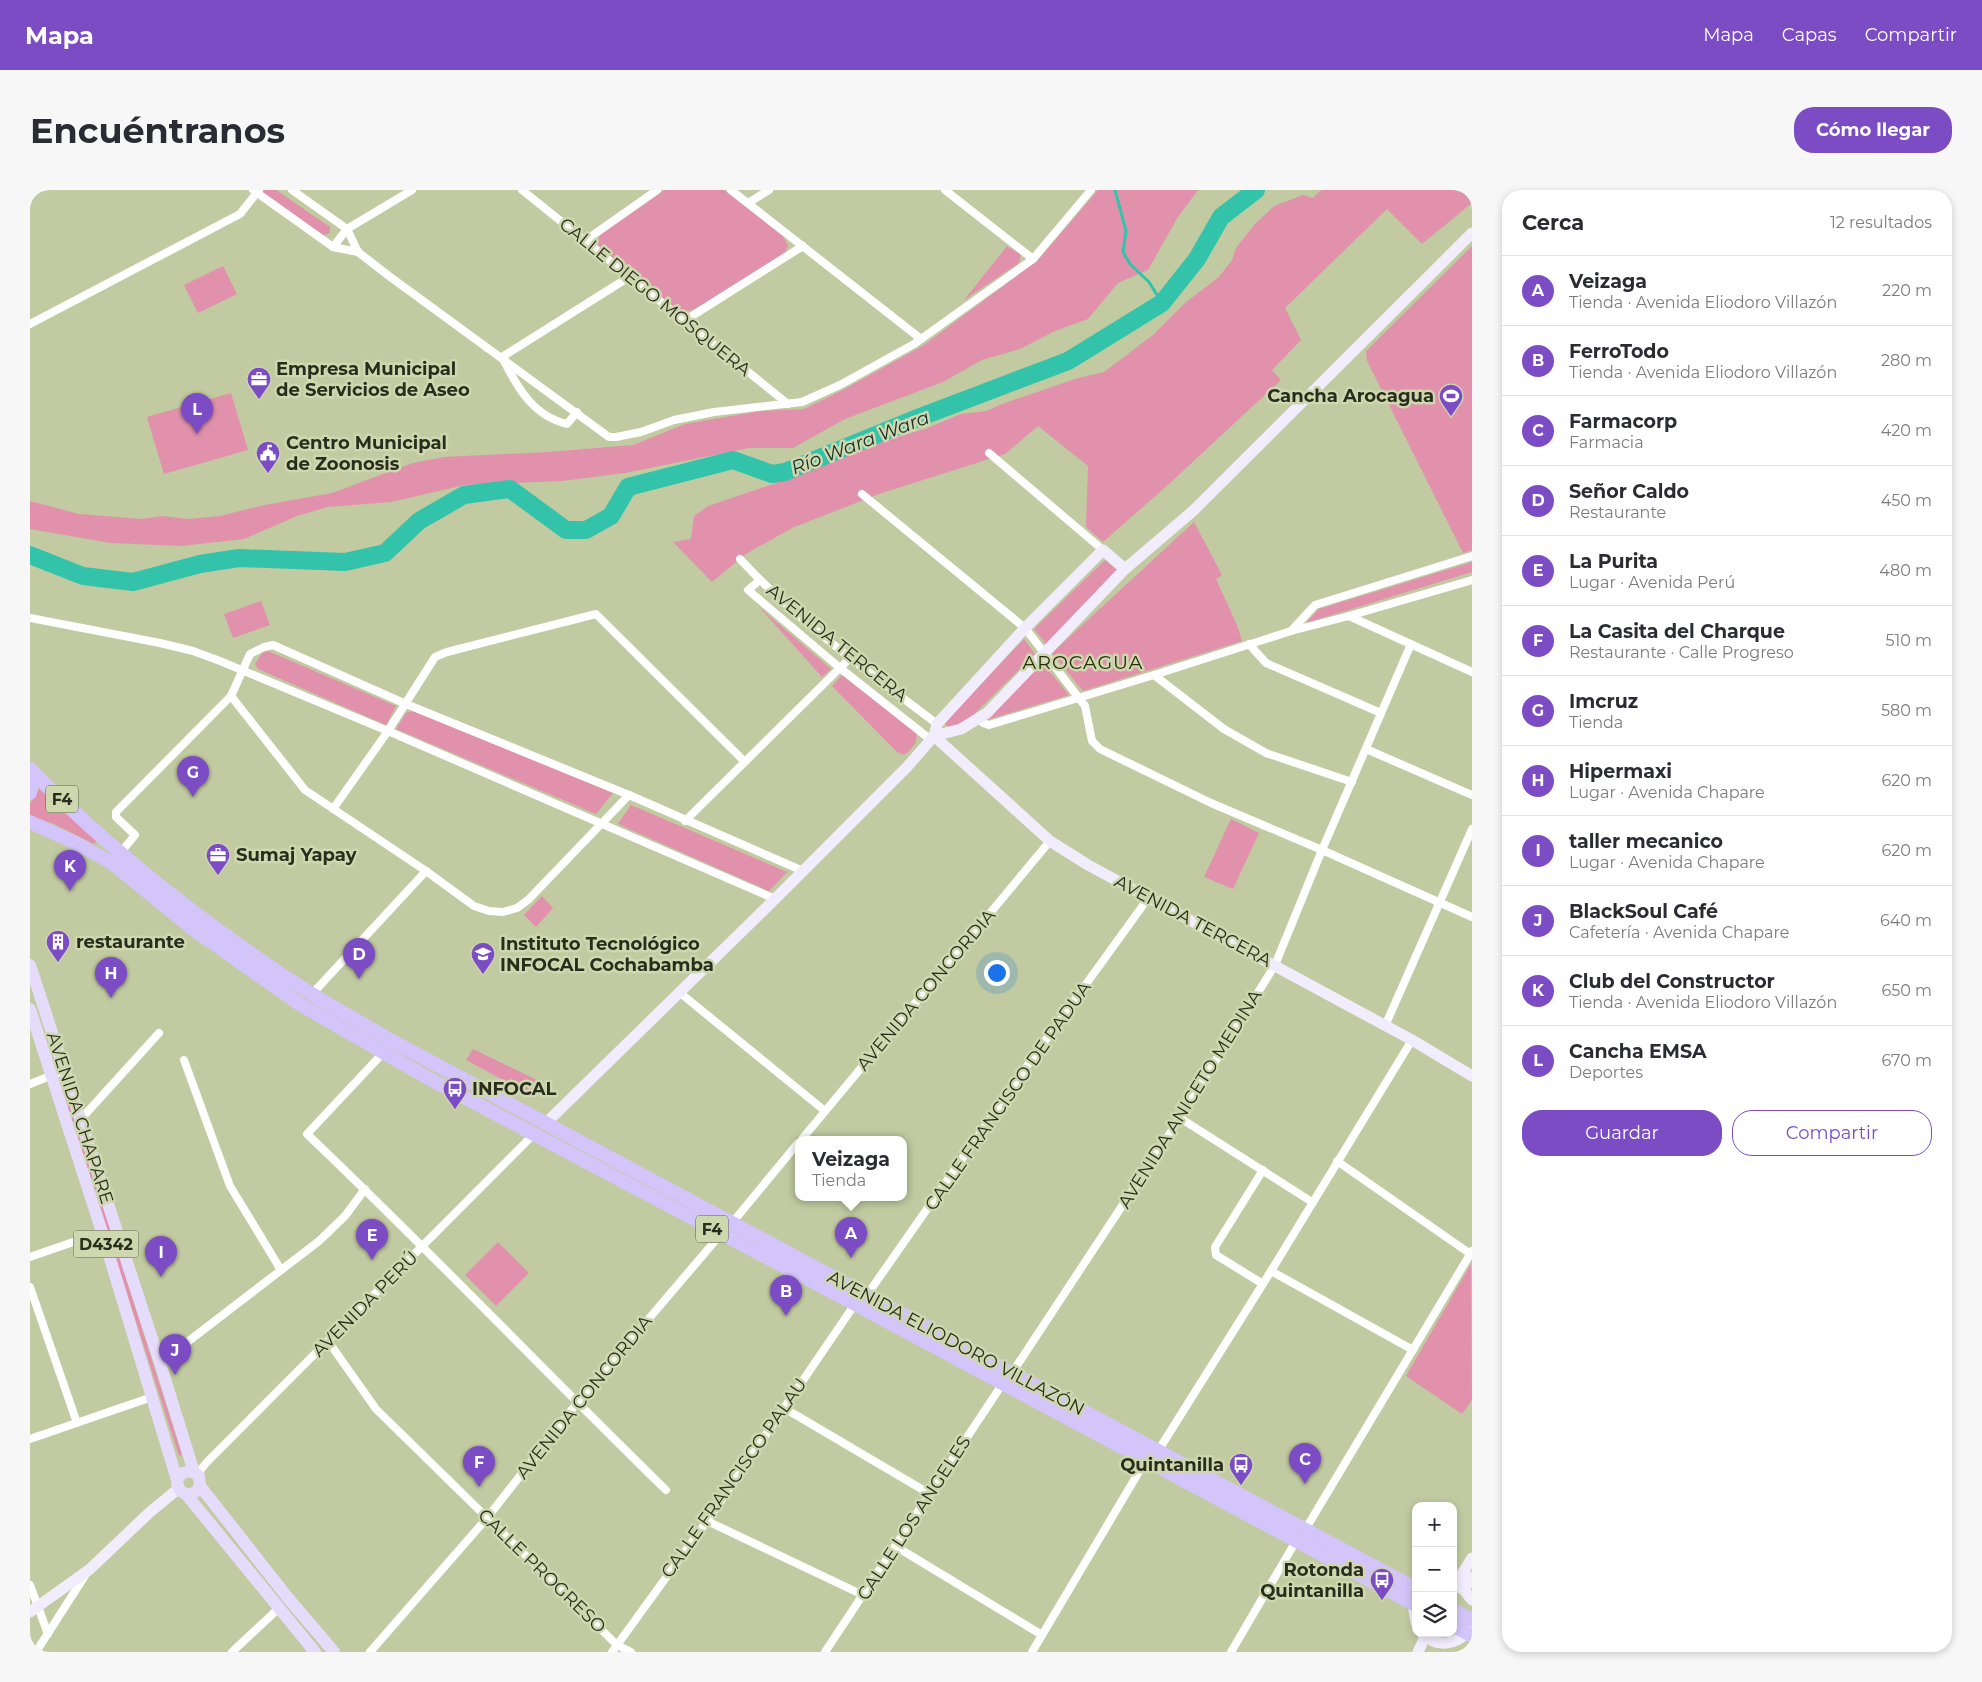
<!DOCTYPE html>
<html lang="es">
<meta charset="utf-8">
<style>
:root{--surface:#fff;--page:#f7f7f7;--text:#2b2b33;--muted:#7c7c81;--line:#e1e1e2;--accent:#7b4cc4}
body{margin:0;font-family:Montserrat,sans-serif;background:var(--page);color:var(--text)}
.controls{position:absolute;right:15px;bottom:15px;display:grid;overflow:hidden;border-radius:10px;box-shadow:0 2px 8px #0003}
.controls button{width:45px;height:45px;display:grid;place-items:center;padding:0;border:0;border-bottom:1px solid var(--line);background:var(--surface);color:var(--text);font:25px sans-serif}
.you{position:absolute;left:966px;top:782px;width:18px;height:18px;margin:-12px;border:4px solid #fff;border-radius:50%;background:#1a73e8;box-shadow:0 0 0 8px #1a73e833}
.badge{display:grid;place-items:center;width:32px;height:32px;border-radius:50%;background:var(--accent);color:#fff;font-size:16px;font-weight:700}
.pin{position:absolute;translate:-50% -41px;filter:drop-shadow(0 1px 2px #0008)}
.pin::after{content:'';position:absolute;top:26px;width:18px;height:15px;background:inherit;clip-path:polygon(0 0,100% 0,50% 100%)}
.popup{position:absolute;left:765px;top:946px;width:112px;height:65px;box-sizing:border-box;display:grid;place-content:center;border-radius:10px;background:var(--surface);filter:drop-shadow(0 1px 4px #0005);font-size:16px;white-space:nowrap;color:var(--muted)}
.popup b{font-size:19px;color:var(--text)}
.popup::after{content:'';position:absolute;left:50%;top:100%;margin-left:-10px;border:10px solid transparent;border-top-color:var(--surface)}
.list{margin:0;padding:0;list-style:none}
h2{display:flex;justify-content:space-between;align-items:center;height:65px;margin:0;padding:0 20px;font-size:21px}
h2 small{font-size:16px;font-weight:400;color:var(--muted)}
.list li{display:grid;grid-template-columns:32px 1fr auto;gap:15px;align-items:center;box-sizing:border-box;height:70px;padding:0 20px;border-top:1px solid var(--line)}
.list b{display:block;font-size:19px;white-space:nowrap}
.list p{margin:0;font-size:16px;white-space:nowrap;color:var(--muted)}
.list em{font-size:16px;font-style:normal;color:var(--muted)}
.actions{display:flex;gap:10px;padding:15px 20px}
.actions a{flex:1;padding:11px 0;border:1px solid var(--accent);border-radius:20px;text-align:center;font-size:18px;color:var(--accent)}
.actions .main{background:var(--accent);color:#fff}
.icon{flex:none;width:28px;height:28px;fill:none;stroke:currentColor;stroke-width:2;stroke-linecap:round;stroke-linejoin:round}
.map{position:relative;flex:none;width:1442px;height:1462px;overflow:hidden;border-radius:20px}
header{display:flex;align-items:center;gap:30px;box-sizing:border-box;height:70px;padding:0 25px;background:var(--accent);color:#fff}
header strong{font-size:24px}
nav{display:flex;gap:28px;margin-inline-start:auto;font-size:18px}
.intro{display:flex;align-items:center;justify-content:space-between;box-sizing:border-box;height:120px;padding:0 30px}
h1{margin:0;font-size:35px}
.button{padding:12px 22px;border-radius:20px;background:var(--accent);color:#fff;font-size:18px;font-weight:700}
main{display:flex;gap:30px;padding:0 30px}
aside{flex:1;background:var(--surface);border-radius:20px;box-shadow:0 2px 8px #0003}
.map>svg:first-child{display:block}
.green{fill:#e191ac}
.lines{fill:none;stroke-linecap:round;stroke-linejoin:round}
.stream{stroke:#33c3aa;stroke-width:3}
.river{stroke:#33c3aa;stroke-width:18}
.street{stroke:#fff;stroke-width:8}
.secondary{stroke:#f2edfd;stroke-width:11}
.primary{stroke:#e5dcfb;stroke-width:12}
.highway{stroke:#d3c4f9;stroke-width:14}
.labels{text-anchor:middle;stroke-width:5;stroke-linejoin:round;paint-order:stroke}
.shield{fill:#ced7ae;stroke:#5b6048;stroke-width:1}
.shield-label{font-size:16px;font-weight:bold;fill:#2a2d1d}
.street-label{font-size:18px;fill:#2a2d1d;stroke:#ced7ae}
.poi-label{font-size:18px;font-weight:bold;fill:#2a2d1d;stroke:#ced7ae;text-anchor:start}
.water-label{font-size:19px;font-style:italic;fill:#182f2a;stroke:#ced7ae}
.neighbourhood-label{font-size:19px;letter-spacing:1px;fill:#282e09;stroke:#ced7ae}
</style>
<header>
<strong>Mapa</strong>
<nav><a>Mapa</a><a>Capas</a><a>Compartir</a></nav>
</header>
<div class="intro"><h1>Encuéntranos</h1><a class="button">Cómo llegar</a></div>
<main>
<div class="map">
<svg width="1442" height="1462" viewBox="0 0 1442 1462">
<rect width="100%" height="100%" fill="#c1caa1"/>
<g class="green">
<polygon points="232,0 246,0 300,37 300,43 293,45 233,3"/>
<polygon points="635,0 694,0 753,46 758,55 756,61 752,65 665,119 658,121 646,119 571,60 567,53 570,45"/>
<polygon points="1068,0 1168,0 1148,27 1118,80 1088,93 1058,129 1025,141 990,159 952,170 913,192 815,229 763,258 719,258 595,283 532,291 435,295 361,312 298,317 267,326 214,349 151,356 81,353 0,339 0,311 49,324 111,329 132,326 158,329 190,326 230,316 302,303 383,273 414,267 518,262 603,255 655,234 731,221 774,219 811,201 894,155 1008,70"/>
<polygon points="1291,0 1442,0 1442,13 1392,54 1357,19 1255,118 1271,150 1242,180 1251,190 1139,294 1073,352 1056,337 1058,276 1008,236 975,264 849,304 762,338 716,364 682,392 643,352 661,349 664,326 678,316 767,286 804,265 895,239 931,224 956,221 972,214 1045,189 1074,182 1123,145 1155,113 1189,87 1202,70 1206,58 1224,35 1244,16 1273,5 1283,8"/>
<polygon points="977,56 991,65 989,73 934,110"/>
<polygon points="1442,56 1442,360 1433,363 1337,171 1336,161"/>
<polygon points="193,76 207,104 168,123 154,95"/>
<polygon points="201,203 218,260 134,284 117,227"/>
<polygon points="1164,332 1192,385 1186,389 1207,435 1212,451 1053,501 1022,463"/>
<polygon points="1075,370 1089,382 1016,454 1004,439"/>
<polygon points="1442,372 1442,382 1276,433 1289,419"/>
<polygon points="231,411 240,435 203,448 194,424"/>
<polygon points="729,417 801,479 792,487"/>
<polygon points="994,449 1005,464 930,538 922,540 914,533"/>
<polygon points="238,461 366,516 356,535 228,479 225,474 232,463"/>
<polygon points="1012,472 1039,505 950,532"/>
<path d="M811,486H813L886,542C889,553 882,558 874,565L867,562L802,496Z"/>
<polygon points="383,521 583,603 566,624 366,539 376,523"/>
<polygon points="9,599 67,650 64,654 24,634 0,626 0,614"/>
<polygon points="601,615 757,682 739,701 588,634"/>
<polygon points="1201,629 1229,643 1203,699 1174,687"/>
<polygon points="512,706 523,718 506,737 494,725"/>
<polygon points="443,859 509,891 501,905 436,870"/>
<polygon points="33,889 152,1265 149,1266 29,891"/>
<polygon points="468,1052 499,1083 466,1116 435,1085"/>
<polygon points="1441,1074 1442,1210 1432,1224 1376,1186"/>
</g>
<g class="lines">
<polyline class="stream" points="1085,0 1096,41 1093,62 1100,74 1119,92 1132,113"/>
<polyline class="river" points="0,365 53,386 103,392 170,374 209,368 315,372 355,363 389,331 434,305 480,299 536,340 556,340 581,326 598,297 703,270 742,284 755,282 885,229 1038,171 1132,113 1167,69 1191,27 1226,0"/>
<g class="street">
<polyline points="223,0 303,57 328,62"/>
<polyline points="262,0 317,39 328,62 359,86 579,247 586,247 611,242 644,230 684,222 772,212 810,195 884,154 1003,69 1061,0"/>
<polyline points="492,0 758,214"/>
<polyline points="701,0 891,149"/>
<polyline points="915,0 1003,69"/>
<polyline points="718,13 739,0"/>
<polyline points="556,50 627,0"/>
<polyline points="303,57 317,39 382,0"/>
<polyline points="654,131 773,56"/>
<polyline points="0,134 210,24 229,0"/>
<polyline points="472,167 599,87"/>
<path d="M473,169C487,197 503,226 537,234L547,222"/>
<polyline points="959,263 1073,360"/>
<polyline points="832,304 995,438 1055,516 1062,551 1070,559 1181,613 1292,660 1442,727"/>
<path d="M710,369C768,432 839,482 907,534"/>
<polyline points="730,390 718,400 810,478 901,550"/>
<polyline points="1319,426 1442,482"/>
<polyline points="0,428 130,453 163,461 190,471 358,541 745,709"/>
<polyline points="1261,441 1285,415 1442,366"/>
<polyline points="1219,454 1236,473 1351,523"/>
<polyline points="1124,485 1194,539 1236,563 1322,592"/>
<polyline points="201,506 275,600 396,681 444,716 459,721 473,722 487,718 498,710 599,605"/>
<polyline points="949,529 953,533 959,535 1124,485 1261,441 1319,426 1442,390"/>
<polyline points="1336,559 1442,605"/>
<polyline points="303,619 358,541 405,467 417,462 566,424 715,572"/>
<polyline points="655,631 820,468"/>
<polyline points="91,662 105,645 86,627 86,622 201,506 220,464 234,457 243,455 376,514 599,605 773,681"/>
<polyline points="649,802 795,921"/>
<polyline points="282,804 396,681"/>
<polyline points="1355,836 1442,639"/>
<path d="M353,863L277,944C399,1060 515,1182 636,1300"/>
<polyline points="154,870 200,996 251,1080"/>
<polyline points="0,894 35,880"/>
<polyline points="1150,928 1282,1012"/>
<polyline points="51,929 129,843"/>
<polyline points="772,949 1020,651"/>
<polyline points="1307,971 1442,1065"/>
<polyline points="1233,980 1185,1057 1186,1065 1233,1094"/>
<polyline points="702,1033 768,953"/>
<polyline points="0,1067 72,1042"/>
<polyline points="1241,1081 1383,1160"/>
<polyline points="0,1097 47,1233"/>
<polyline points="837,1105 999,873 1119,707"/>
<polyline points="298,1151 346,1219 587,1455 601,1462"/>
<polyline points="130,1173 289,1051 315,1026 335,999"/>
<polyline points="982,1183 1150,928 1245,775 1292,660 1381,454"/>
<polyline points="754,1218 900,1304"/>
<polyline points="0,1249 122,1207"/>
<polyline points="1128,1261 1241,1081 1382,850"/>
<polyline points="167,1284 177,1272 504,944"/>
<polyline points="677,1331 833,1405"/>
<polyline points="1275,1340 1442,1061"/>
<polyline points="865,1356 1012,1445"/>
<polyline points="0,1395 18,1444"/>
<polyline points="6,1462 56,1384"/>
<polyline points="202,1462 249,1418"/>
<polyline points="340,1462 457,1328 547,1213 691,1044"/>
<polyline points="582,1462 677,1331 825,1114"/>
<polyline points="795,1462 973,1193"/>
<polyline points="1002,1462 1116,1270"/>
<polyline points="1201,1462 1266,1351"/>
</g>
<g class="secondary">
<polyline points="904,546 931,539 957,523 1095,379 1164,320 1442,43"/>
<polyline points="904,546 1020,651 1058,675 1382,850 1442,886"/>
<polyline points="516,933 745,709 877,577 904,546 907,534 995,438 1073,360 1095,379"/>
<polyline points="1423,1394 1434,1400 1442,1410"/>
<polyline points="1425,1395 1442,1368"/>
<polyline points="1434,1400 1442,1387"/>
<polyline points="1386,1412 1384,1420 1386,1433"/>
<polyline points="0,1422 60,1379 120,1322 148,1299"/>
<path d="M1392,1443C1407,1459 1429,1455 1441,1438"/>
<polyline points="1388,1462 1395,1447"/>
</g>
<g class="primary">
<polyline points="0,775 130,1173 164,1282"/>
<path d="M0,819L72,1042L147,1290C147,1305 163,1310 170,1296L169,1286L161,1281L152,1283L147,1290"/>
<polyline points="170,1296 258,1408 304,1462"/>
<polyline points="156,1304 285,1462"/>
</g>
<g class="highway">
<path d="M0,579C84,664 180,739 280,803C307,820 335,835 362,851L1386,1399"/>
<polyline points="0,603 3,590 1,581"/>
<polyline points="0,632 46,653 82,673 163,739 271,815 398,888 825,1114 1386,1415"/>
<polyline points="1423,1420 1442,1430"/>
<polyline points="1423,1435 1442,1446"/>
</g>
</g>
<defs>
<symbol id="office-pin" viewBox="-11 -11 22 30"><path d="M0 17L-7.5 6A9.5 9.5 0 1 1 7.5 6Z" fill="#7b4cc4" stroke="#ced7ae"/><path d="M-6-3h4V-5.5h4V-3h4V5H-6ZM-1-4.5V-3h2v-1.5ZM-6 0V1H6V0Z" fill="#fff"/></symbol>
<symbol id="stadium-pin" viewBox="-11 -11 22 30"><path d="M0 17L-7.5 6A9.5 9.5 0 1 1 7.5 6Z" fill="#7b4cc4" stroke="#ced7ae"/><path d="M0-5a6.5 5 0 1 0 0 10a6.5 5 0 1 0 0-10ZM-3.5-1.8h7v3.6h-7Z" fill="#fff"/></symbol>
<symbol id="civic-pin" viewBox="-11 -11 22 30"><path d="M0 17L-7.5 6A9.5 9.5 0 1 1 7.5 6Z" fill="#7b4cc4" stroke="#ced7ae"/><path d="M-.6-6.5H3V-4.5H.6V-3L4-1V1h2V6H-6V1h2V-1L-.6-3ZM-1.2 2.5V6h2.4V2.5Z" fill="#fff"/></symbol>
<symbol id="building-pin" viewBox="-11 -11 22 30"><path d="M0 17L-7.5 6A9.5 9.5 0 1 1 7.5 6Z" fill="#7b4cc4" stroke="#ced7ae"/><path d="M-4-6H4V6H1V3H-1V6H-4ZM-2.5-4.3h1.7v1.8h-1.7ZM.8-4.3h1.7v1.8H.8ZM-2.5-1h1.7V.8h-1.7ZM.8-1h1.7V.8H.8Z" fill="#fff"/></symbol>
<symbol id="university-pin" viewBox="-11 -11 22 30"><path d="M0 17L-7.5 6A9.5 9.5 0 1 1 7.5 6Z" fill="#7b4cc4" stroke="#ced7ae"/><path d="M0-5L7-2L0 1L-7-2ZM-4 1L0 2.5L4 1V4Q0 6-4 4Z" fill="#fff"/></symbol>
<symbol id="bus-pin" viewBox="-11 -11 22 30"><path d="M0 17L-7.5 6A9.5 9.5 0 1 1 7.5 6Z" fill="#7b4cc4" stroke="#ced7ae"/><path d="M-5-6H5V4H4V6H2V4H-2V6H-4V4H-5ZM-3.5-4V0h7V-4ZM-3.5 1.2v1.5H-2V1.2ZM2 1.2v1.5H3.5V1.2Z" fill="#fff"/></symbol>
</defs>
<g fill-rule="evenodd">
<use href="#office-pin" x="215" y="175" width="28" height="38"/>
<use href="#stadium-pin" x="1407" y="192" width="28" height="38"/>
<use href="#civic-pin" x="224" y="249" width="28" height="38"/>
<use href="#office-pin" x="174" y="651" width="28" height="38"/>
<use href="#building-pin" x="14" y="738" width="28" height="38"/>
<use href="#university-pin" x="439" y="750" width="28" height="38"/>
<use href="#bus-pin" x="411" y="885" width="28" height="38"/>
<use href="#bus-pin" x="1197" y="1261" width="28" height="38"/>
<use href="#bus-pin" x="1338" y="1376" width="28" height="38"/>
</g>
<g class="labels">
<g class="shield">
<rect x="16" y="595.5" width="32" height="27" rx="4"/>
<rect x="666" y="1025.5" width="32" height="27" rx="4"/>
<rect x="43.5" y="1040.5" width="65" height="27" rx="4"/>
</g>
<g class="shield-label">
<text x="32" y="615">F4</text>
<text x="682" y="1045">F4</text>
<text x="76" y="1060">D4342</text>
</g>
<g class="street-label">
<text transform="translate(625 107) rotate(39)" y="6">CALLE DIEGO MOSQUERA</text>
<text transform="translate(807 453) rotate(39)" y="6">AVENIDA TERCERA</text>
<text transform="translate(1163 731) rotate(28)" y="6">AVENIDA TERCERA</text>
<text transform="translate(896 800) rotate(-50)" y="6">AVENIDA CONCORDIA</text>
<text transform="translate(978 906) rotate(-55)" y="6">CALLE FRANCISCO DE PADUA</text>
<text transform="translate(1160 909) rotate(-58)" y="6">AVENIDA ANICETO MEDINA</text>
<text transform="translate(50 928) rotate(72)" y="6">AVENIDA CHAPARE</text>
<text transform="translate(335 1114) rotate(-45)" y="6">AVENIDA PERÚ</text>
<text transform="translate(926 1153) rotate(28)" y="6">AVENIDA ELIODORO VILLAZÓN</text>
<text transform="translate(554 1207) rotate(-51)" y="6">AVENIDA CONCORDIA</text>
<text transform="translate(704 1288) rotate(-55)" y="6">CALLE FRANCISCO PALAU</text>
<text transform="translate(884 1328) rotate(-57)" y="6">CALLE LOS ANGELES</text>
<text transform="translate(512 1381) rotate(44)" y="6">CALLE PROGRESO</text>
</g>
<g class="poi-label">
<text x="246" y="185">Empresa Municipal<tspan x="246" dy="21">de Servicios de Aseo</tspan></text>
<text x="1404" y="212" text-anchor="end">Cancha Arocagua</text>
<text x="256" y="259">Centro Municipal<tspan x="256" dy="21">de Zoonosis</tspan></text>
<text x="206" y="671">Sumaj Yapay</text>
<text x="46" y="758">restaurante</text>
<text x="470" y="760">Instituto Tecnológico<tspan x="470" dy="21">INFOCAL Cochabamba</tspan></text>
<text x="442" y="905">INFOCAL</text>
<text x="1194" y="1281" text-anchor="end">Quintanilla</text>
<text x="1334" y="1386" text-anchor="end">Rotonda<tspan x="1334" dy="21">Quintanilla</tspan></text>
</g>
<g class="water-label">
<text transform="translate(830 252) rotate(-21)" y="7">Río Wara Wara</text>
</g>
<g class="neighbourhood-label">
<text x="1053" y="479">AROCAGUA</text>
</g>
</g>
</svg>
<div class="controls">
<button>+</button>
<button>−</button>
<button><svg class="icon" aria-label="layers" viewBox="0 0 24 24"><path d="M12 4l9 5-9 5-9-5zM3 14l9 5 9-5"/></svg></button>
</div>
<div class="you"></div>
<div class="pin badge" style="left:821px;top:1068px">A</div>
<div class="popup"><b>Veizaga</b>Tienda</div>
<div class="pin badge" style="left:756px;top:1126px">B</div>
<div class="pin badge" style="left:1275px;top:1294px">C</div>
<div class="pin badge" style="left:329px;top:789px">D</div>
<div class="pin badge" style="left:342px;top:1070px">E</div>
<div class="pin badge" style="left:449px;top:1297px">F</div>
<div class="pin badge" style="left:163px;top:607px">G</div>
<div class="pin badge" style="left:81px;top:808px">H</div>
<div class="pin badge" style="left:131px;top:1087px">I</div>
<div class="pin badge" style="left:145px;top:1185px">J</div>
<div class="pin badge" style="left:40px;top:701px">K</div>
<div class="pin badge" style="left:167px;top:244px">L</div>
</div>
<aside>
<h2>Cerca<small>12 resultados</small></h2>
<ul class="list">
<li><span class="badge">A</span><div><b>Veizaga</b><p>Tienda · Avenida Eliodoro Villazón</p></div><em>220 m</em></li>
<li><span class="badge">B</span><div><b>FerroTodo</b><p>Tienda · Avenida Eliodoro Villazón</p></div><em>280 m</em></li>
<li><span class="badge">C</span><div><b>Farmacorp</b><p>Farmacia</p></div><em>420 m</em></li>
<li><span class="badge">D</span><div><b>Señor Caldo</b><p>Restaurante</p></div><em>450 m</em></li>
<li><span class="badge">E</span><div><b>La Purita</b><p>Lugar · Avenida Perú</p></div><em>480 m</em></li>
<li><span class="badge">F</span><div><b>La Casita del Charque</b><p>Restaurante · Calle Progreso</p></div><em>510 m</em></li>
<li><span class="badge">G</span><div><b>Imcruz</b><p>Tienda</p></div><em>580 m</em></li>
<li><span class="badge">H</span><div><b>Hipermaxi</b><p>Lugar · Avenida Chapare</p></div><em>620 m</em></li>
<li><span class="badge">I</span><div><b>taller mecanico</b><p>Lugar · Avenida Chapare</p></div><em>620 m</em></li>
<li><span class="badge">J</span><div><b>BlackSoul Café</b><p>Cafetería · Avenida Chapare</p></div><em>640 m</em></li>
<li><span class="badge">K</span><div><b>Club del Constructor</b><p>Tienda · Avenida Eliodoro Villazón</p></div><em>650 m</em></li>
<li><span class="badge">L</span><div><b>Cancha EMSA</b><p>Deportes</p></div><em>670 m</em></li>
</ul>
<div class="actions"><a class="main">Guardar</a><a>Compartir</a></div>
</aside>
</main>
